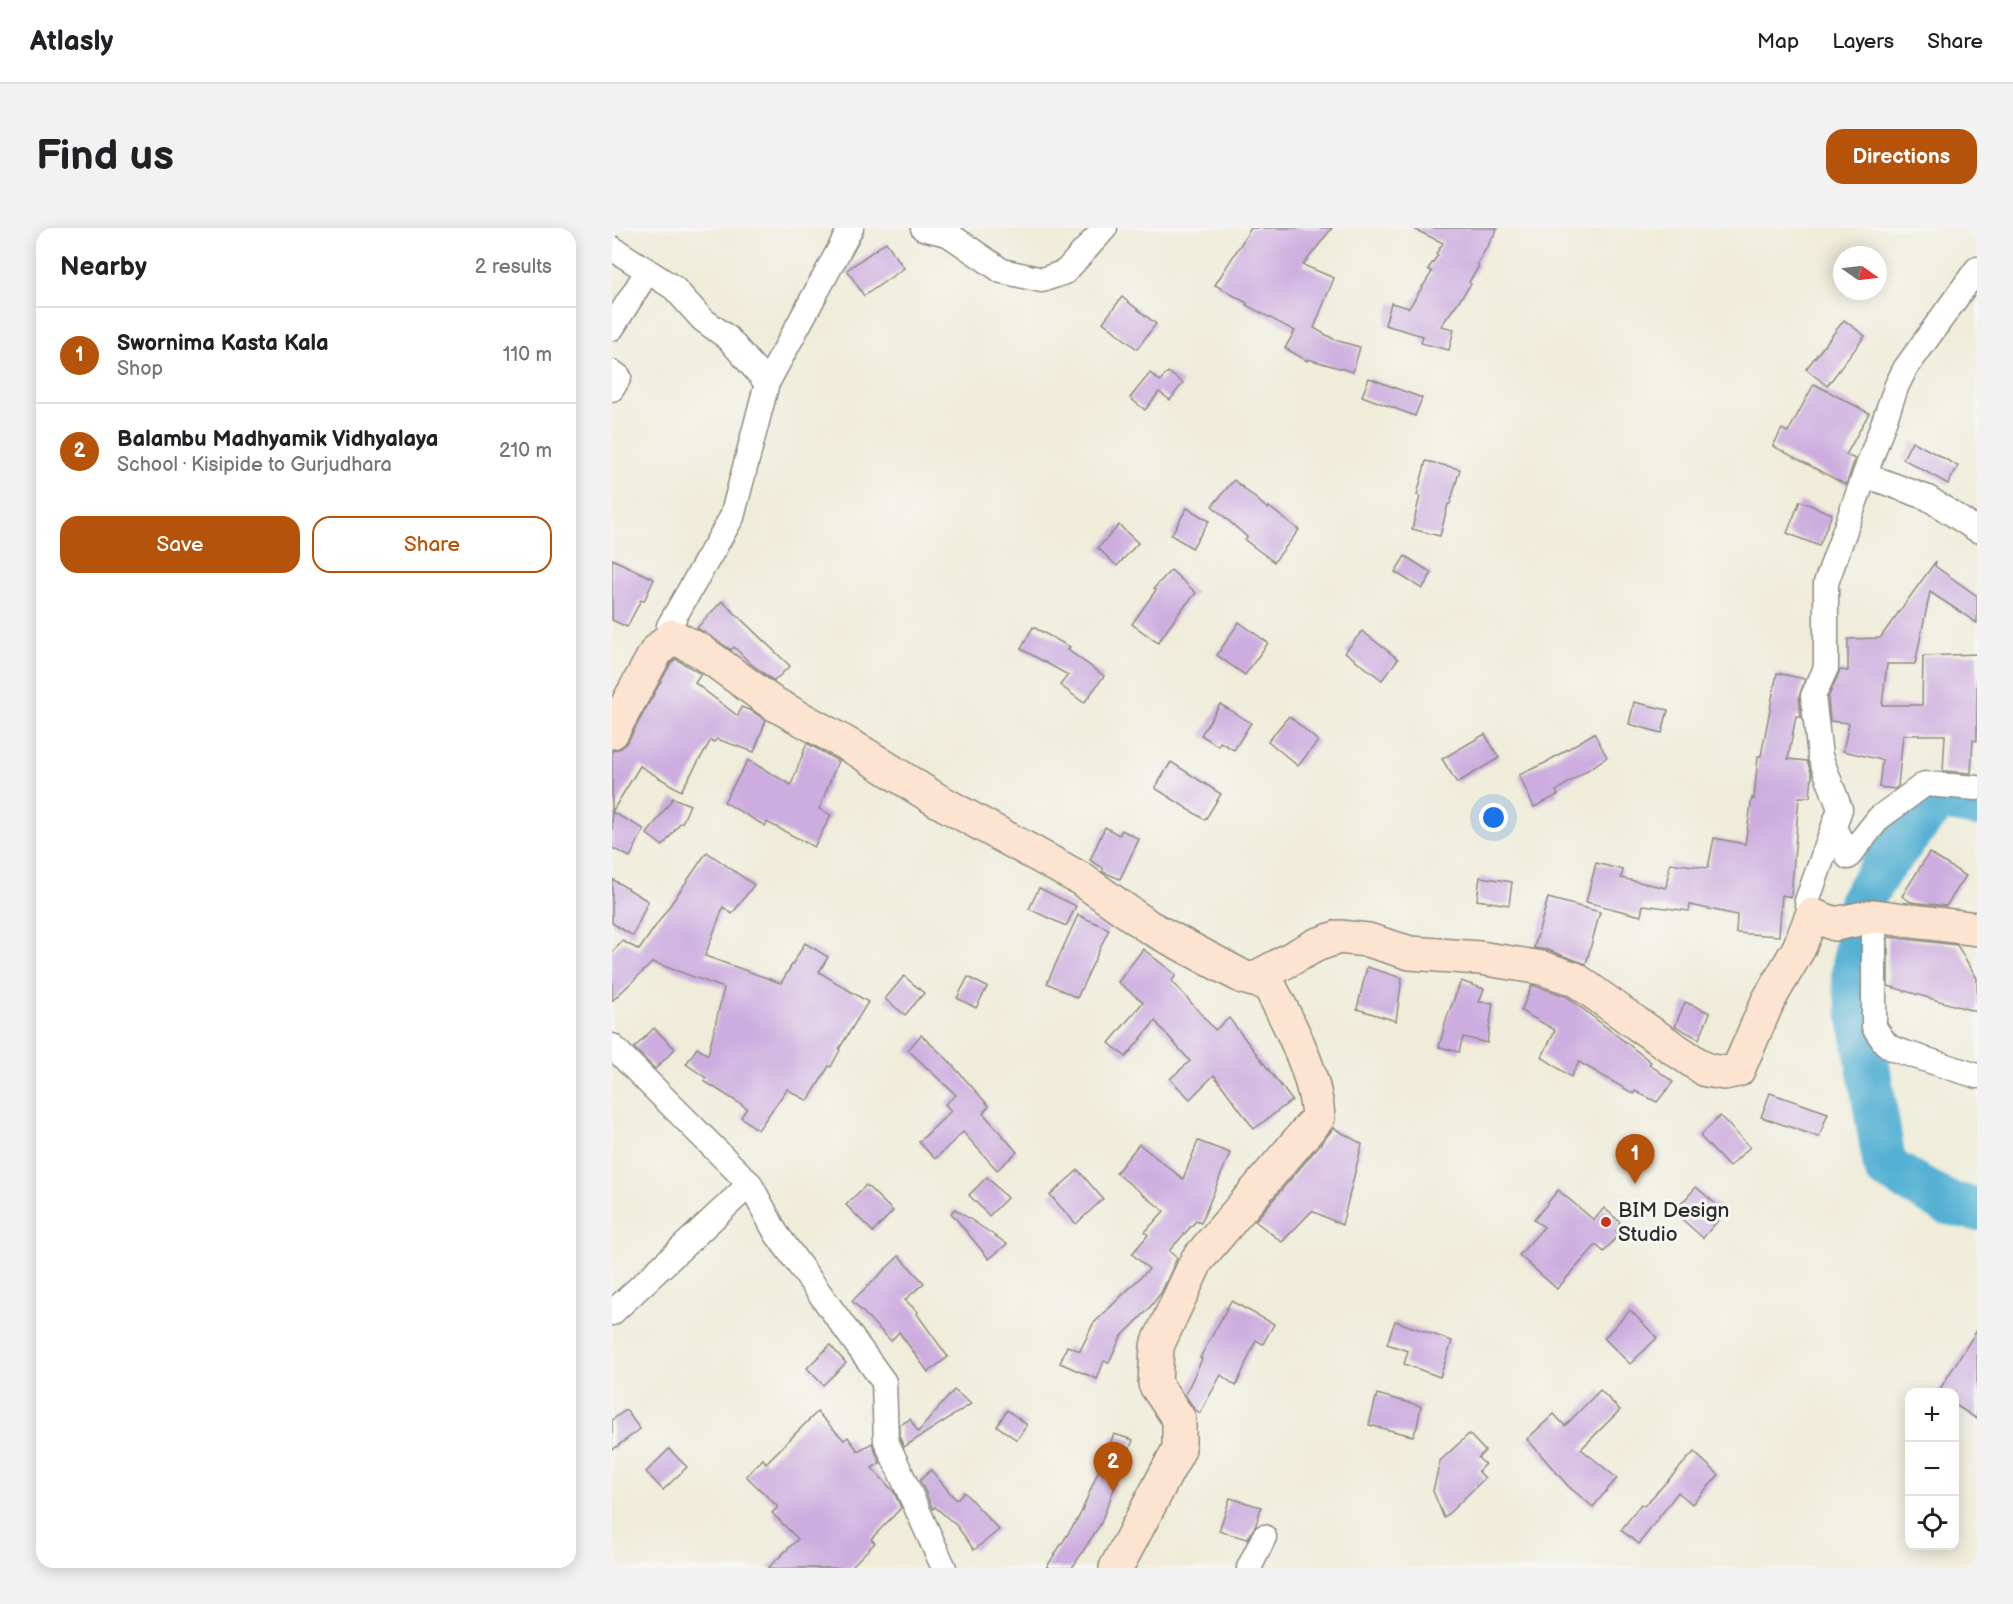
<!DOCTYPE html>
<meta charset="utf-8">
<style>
:root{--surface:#fff;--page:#f2f2f2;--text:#202124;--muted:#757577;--line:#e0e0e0;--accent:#b45309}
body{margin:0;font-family:"Balsamiq Sans",sans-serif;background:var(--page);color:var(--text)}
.controls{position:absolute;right:18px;bottom:18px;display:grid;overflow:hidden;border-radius:12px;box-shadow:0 3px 15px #0003}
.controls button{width:54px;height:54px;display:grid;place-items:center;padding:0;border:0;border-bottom:2px solid var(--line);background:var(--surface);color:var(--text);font:30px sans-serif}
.compass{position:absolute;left:1221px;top:18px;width:54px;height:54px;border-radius:50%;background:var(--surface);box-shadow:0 3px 15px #0003;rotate:104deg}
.you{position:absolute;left:882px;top:590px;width:21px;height:21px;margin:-15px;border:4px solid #fff;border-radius:50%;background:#1a73e8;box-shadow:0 0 0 9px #1a73e833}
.badge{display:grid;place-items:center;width:39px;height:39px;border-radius:50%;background:var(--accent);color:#fff;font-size:20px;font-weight:700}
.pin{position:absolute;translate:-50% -50px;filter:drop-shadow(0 2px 3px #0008)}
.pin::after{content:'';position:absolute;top:32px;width:21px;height:18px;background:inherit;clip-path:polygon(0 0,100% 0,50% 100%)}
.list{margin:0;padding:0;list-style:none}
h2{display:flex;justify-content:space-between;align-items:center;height:78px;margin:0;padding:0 24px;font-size:26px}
h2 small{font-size:20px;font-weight:400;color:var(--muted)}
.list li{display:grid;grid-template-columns:39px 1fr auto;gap:18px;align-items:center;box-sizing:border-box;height:96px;padding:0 24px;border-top:2px solid var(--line)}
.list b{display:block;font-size:22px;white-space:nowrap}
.list p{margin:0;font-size:20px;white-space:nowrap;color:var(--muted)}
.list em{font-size:20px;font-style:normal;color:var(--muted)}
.actions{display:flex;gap:12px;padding:18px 24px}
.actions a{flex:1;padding:14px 0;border:2px solid var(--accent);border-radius:18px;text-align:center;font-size:21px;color:var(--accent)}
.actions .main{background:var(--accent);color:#fff}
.icon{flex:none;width:33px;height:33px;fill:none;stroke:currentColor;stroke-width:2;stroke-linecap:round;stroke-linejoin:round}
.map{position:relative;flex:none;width:1365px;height:1340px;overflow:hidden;border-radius:18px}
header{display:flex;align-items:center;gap:36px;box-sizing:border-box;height:84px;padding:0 30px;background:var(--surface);border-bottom:2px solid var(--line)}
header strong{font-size:28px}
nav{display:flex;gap:33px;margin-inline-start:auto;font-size:21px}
.intro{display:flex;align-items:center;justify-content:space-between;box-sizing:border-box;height:144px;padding:0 36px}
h1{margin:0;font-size:42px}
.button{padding:15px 27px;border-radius:18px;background:var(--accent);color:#fff;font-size:21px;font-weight:700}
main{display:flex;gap:36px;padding:0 36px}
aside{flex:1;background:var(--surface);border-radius:18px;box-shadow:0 3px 15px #0003}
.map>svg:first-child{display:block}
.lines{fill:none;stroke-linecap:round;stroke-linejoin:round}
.river{stroke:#55b1d3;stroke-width:44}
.building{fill:#cdaddf}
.street-casing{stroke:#8d8c82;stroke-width:27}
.secondary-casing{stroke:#8d8c82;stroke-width:36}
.street{stroke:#fff;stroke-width:24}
.secondary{stroke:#fde4d0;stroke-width:33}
.poi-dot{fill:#c8321e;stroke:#f6f6f2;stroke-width:2}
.labels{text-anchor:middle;stroke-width:6;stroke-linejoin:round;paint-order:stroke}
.poi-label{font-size:21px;fill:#2b2b2b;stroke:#f6f6f2;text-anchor:start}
</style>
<header>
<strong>Atlasly</strong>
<nav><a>Map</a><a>Layers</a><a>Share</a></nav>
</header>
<div class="intro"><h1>Find us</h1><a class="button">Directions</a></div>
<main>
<aside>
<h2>Nearby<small>2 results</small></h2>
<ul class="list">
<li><span class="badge">1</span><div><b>Swornima Kasta Kala</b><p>Shop</p></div><em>110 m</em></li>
<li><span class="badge">2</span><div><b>Balambu Madhyamik Vidhyalaya</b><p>School · Kisipide to Gurjudhara</p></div><em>210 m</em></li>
</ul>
<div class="actions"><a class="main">Save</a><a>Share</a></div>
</aside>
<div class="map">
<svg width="1365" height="1340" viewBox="0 0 1365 1340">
<rect width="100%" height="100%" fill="#f6f6f2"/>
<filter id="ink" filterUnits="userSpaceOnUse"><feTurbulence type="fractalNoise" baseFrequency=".0167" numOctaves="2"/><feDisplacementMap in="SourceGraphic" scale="12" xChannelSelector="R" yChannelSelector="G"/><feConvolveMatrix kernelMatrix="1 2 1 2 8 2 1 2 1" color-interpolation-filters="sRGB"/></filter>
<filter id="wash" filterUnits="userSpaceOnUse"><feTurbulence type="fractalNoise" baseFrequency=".008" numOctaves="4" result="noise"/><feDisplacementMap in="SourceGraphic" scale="24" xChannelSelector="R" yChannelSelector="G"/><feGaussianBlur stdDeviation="1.35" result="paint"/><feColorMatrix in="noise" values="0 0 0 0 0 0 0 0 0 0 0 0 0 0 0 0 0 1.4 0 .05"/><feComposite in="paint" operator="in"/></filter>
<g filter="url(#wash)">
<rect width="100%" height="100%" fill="#efecd9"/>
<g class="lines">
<polyline class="river" points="1365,577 1327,570 1270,639 1248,675 1241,748 1273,939 1335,975 1365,981"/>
</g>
<g id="blocks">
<g class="building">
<polygon points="639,0 720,0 691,37 722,50 702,100 723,112 748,119 741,144 696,131 695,133 673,120 683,103 634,77 635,75 603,57"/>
<polygon points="800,0 886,0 865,36 867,38 857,54 859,56 829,98 842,101 837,122 809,115 811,108 773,97 779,75 797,80 820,44 816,41 826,27 824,26 831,15"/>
<polygon points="274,14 292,40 252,68 235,42"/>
<polygon points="510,69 544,96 525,121 491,94"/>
<polygon points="1232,92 1253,108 1215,158 1194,141"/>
<polygon points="556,144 571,155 558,172 547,164 533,182 518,170 538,145 548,153"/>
<polygon points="757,150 810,170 803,188 750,168"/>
<polygon points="1202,156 1257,185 1234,227 1243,231 1234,257 1161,218 1170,201 1176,204"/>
<polygon points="1300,213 1346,238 1336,256 1291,231"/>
<polygon points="814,233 848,241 838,276 836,276 828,308 800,301 808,268 805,267"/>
<polygon points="622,252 656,281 657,279 687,302 662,334 633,312 635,309 600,278"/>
<polygon points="1188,273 1220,286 1207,318 1175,305"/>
<polygon points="575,280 597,293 580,320 559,307"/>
<polygon points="507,297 526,315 505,338 486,320"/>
<polygon points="793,328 820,345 810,361 783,344"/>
<polygon points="0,331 42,351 32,373 29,372 15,399 0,392"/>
<polygon points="1324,333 1323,338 1365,368 1365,395 1318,364 1303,436 1275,436 1270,477 1310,477 1311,428 1365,426 1365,513 1361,512 1359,545 1331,543 1333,507 1291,507 1286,558 1283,561 1267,559 1270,532 1231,523 1237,495 1218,493 1216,470 1228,442 1236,443 1236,411 1268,410"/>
<polygon points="559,342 584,365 569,382 546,415 520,396 544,362 542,360"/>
<polygon points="110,373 178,438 162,453 138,435 122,419 119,422 85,400"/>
<polygon points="627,394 656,415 633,447 605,427"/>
<polygon points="421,399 458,419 456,422 492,448 472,475 448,457 456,447 409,421"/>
<polygon points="750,403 786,431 770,452 733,424"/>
<polygon points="64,431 89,446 83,455 126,488 129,479 140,483 154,492 142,524 105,511 102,514 99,512 69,563 28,538 0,584 0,523 9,520 16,513 59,435"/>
<polygon points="1165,445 1193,451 1187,469 1189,489 1184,488 1176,531 1195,533 1200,547 1198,569 1187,569 1179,669 1170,667 1167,708 1124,705 1125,687 1078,677 1077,683 1031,677 1029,688 974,674 984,635 1011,642 1009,650 1054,660 1058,635 1096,640 1102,610 1133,616 1140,570 1142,571 1146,528 1149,528"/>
<polygon points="1022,474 1056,482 1050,505 1017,496"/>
<polygon points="608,476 639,495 622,522 608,514 606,518 589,507"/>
<polygon points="677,488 706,513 686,538 656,513"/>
<polygon points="982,505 995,529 944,563 946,567 922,579 907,547 933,535"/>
<polygon points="873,506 887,530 845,555 830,531"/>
<polygon points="195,515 226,533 207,581 219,587 202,619 155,594 153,598 112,574 136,532 179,557"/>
<polygon points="559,534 609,566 593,592 543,560"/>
<polygon points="61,570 78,577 70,595 68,595 51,618 35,606"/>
<polygon points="0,584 32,601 18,629 0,620"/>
<polygon points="493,599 507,607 510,602 527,611 508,651 491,644 491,640 478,632"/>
<polygon points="95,624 142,657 120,686 111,679 93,728 169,755 193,715 216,729 207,744 256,774 227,821 228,822 219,839 217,838 196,873 175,861 146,902 129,889 135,880 92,853 94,850 74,836 85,820 96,827 112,760 41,734 0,773 0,724 11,713 27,722"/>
<polygon points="1317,625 1354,648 1334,678 1299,674 1290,668"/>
<polygon points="868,649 900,654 897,677 865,672"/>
<polygon points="0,651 36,673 21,708 0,695"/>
<polygon points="427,660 464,678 454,698 417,681"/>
<polygon points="936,670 988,684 974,736 936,722 922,720"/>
<polygon points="466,687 497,701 465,770 435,755"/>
<polygon points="1276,709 1345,717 1365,750 1365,784 1276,758"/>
<polygon points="531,721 564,747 560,753 603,802 617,790 680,872 642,901 602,847 578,871 558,851 578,833 543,793 514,829 497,815 531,774 506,754"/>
<polygon points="755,739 790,750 784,793 745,781"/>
<polygon points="292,748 312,765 293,787 273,771"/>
<polygon points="356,749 375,759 364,780 345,770"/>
<polygon points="849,753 872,761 867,774 881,775 875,815 851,809 847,824 827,819 835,789"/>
<polygon points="920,757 954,768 1039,834 1037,836 1061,854 1045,874 1023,863 1022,866 967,834 959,849 930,829 943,802 909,783"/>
<polygon points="1073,774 1098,785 1087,811 1063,798"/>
<polygon points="42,800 63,821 43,841 22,820"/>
<polygon points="309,807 335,831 377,878 371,885 405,924 385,942 351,904 323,931 307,914 339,883 333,876 344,867 296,822"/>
<polygon points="1158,865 1216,885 1207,909 1149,889"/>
<polygon points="1108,888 1138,919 1117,939 1088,908"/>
<polygon points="722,900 750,916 730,997 700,983 670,1014 643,993"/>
<polygon points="586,913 618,925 589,995 584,993 557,1023 565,1030 549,1065 535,1083 509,1109 497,1134 492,1133 485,1151 448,1135 455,1118 468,1123 481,1096 537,1041 520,1026 536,1007 533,1004 552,983 504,945 527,916 571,951"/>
<polygon points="466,942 491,971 464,996 438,967"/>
<polygon points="375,949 395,970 377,988 357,967"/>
<polygon points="254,957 281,983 261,1004 234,977"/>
<polygon points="1084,959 1113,984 1091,1010 1062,984"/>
<polygon points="946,962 982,992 992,980 1008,994 1004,1003 1007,1006 992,1024 984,1017 945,1061 907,1027 932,999 922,992"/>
<polygon points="343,981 395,1016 377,1031 339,985"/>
<polygon points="287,1028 312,1055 293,1072 306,1084 305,1086 336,1129 316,1144 287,1104 279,1113 240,1073"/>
<polygon points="619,1073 662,1096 651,1116 644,1112 624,1158 609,1147 588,1185 583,1182 573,1167 590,1131 588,1130"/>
<polygon points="1018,1082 1045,1110 1018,1136 992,1110"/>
<polygon points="783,1093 840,1113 828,1149 792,1136 796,1123 775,1116"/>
<polygon points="1365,1102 1365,1191 1342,1176 1342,1164 1326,1164"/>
<polygon points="218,1117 234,1135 211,1157 195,1140"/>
<polygon points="342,1162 359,1176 292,1219 288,1210 288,1197 298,1191 306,1204"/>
<polygon points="988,1162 1008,1182 969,1221 1005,1250 981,1279 956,1258 915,1211 942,1186 953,1198"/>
<polygon points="765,1166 809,1178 805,1199 801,1208 757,1197"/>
<polygon points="14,1182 28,1201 0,1222 0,1192"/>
<polygon points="395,1182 415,1197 405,1212 385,1198"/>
<polygon points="205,1184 232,1212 236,1209 246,1223 260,1215 268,1235 260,1240 282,1264 289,1280 259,1311 263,1315 238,1340 156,1340 186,1311 160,1285 166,1279 134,1248 151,1231 154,1235"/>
<polygon points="502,1206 521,1212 488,1297 460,1340 434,1340 468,1287"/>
<polygon points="857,1206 873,1223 866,1230 873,1236 866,1243 873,1250 832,1290 821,1263 828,1233"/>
<polygon points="57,1221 75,1239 51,1262 34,1244"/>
<polygon points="1082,1224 1107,1247 1080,1276 1066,1264 1027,1316 1009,1302 1029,1276 1032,1278"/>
<polygon points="319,1242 344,1272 352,1264 387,1302 362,1322 345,1298 323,1279 321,1281 308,1252"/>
<polygon points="618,1270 649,1279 644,1297 635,1311 607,1303"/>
</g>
</g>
</g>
<g filter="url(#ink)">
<use href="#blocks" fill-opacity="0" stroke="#8d8c82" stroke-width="1.5"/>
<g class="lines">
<defs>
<g id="street">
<polyline points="311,0 336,6 390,43 430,52 453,44 493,0"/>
<polyline points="0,20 62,60 90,91 116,110 155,155"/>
<polyline points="0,100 35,44"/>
<polyline points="0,144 7,149 0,161"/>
<polyline points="1253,247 1316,270 1365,302"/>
<polyline points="60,408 57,398 120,289 155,155 239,0"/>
<polyline points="1225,590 1222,599 1236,629 1267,590 1313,556 1365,560"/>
<polyline points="1200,687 1195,673 1228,581 1208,528 1201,468 1214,440 1214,355 1285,157 1293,141 1365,41"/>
<polyline points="1262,688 1262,799 1273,815 1281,821 1365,848"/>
<polyline points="0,818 138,956 164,1005 272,1154 274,1213 332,1340"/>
<polyline points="0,1085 138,956"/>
<polyline points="637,1340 652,1309"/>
</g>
<g id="secondary">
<polyline points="0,504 44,424 60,408 89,423 159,474 249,524 325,572 469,651 537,699 631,749 645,753 651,746 704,717 727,709 756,712 798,725 868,730 930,740 963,751 1024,795 1094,842 1112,845 1126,842 1156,773 1187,720 1200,687 1223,696 1262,688 1365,701"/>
<path d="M504,1340L567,1221V1191L543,1156L545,1118L585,1032L706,890C704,845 673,786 651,746"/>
</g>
</defs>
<use href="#street" class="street-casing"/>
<use href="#secondary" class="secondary-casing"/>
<use href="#street" class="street"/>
<use href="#secondary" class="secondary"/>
</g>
</g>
<circle class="poi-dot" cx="994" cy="994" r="6"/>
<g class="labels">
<g class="poi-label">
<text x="1006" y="989">BIM Design<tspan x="1006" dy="24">Studio</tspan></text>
</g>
</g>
</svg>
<div class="controls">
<button>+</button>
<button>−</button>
<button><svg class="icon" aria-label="locate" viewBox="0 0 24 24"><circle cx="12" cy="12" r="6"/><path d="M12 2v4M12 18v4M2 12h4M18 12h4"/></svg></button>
</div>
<svg class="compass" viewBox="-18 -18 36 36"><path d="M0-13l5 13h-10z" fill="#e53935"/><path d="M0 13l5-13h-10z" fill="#757577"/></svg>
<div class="you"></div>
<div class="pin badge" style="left:1023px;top:956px">1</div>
<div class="pin badge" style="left:501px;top:1264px">2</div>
</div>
</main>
